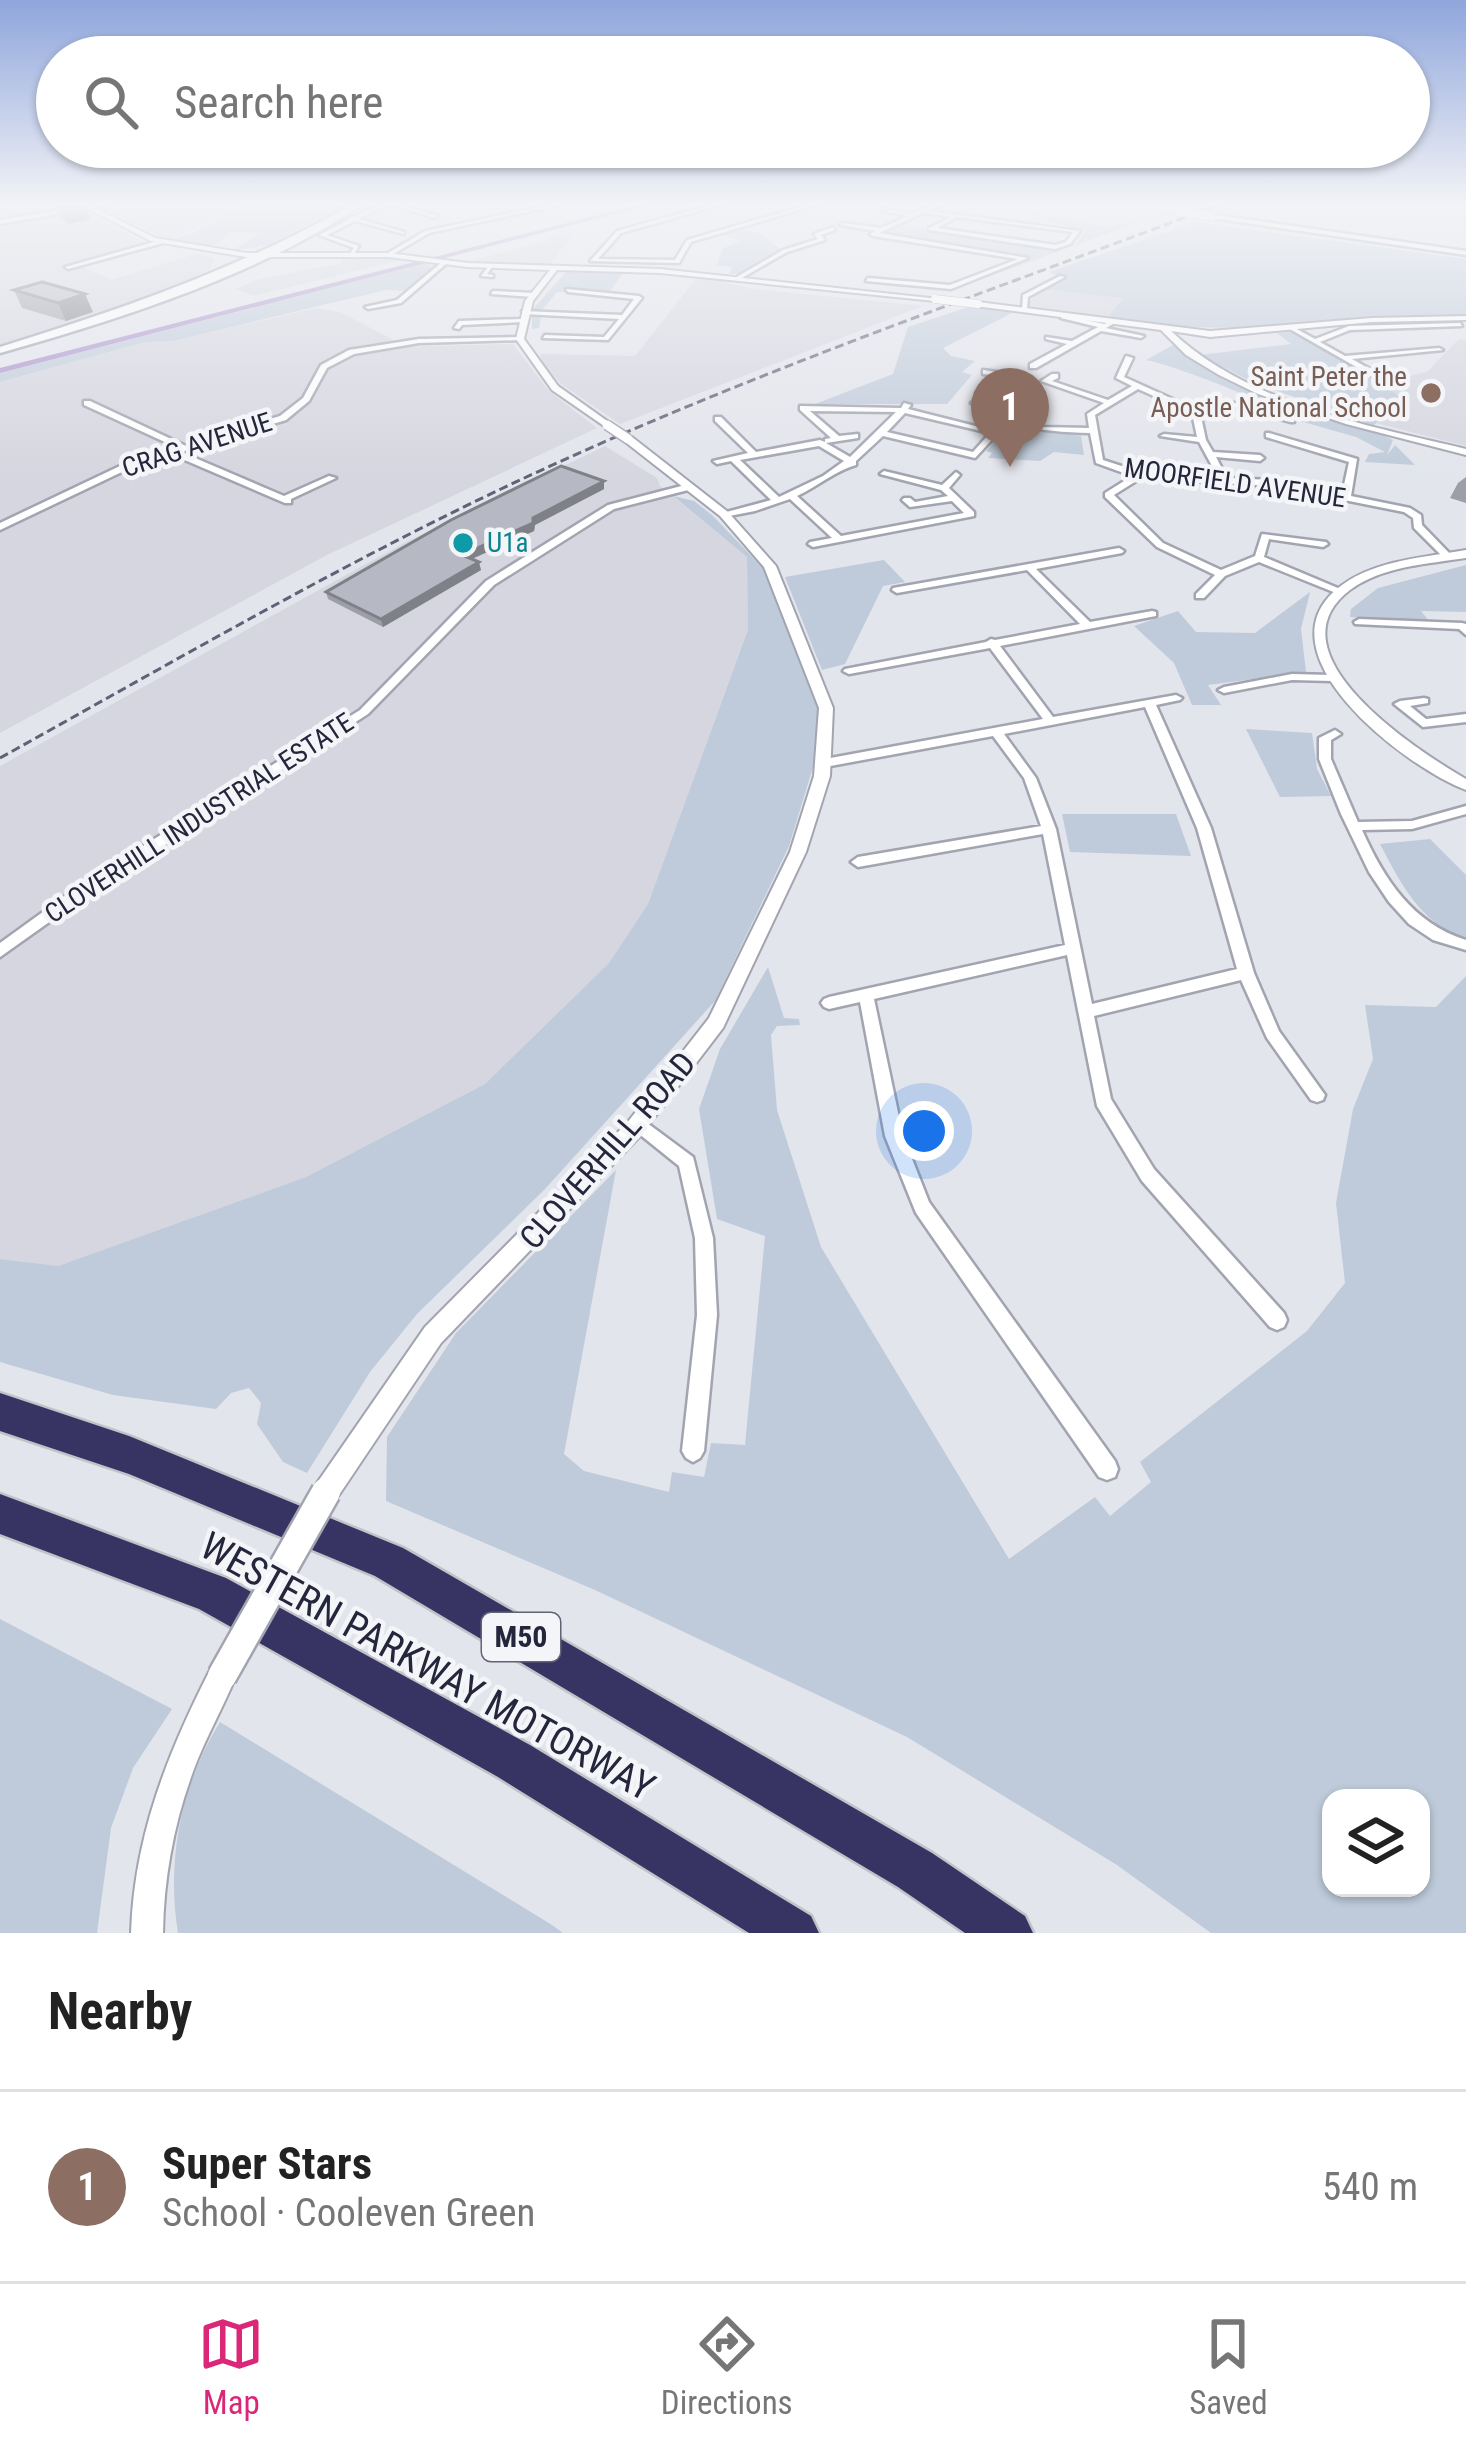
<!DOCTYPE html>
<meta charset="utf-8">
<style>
:root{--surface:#fff;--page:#f6f6f6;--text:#222;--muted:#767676;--line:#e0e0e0;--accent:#db2777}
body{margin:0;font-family:"Roboto Condensed",sans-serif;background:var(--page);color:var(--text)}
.controls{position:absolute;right:36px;bottom:36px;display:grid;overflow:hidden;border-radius:24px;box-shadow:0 3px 9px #0004}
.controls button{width:108px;height:108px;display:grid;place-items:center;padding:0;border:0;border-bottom:3px solid var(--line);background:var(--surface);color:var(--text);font:60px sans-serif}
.you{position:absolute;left:924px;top:1131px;width:42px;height:42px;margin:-30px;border:9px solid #fff;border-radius:50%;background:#1a73e8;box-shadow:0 0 0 18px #1a73e833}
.badge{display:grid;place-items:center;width:78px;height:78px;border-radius:50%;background:var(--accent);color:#fff;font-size:39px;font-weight:700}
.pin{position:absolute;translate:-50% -99px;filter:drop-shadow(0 3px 6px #0008)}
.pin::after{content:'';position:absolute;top:63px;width:42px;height:36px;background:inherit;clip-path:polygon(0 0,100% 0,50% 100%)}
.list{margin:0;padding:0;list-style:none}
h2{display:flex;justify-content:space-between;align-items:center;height:156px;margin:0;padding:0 48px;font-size:51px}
h2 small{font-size:39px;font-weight:400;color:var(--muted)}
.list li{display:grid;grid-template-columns:78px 1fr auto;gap:36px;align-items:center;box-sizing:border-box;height:192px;padding:0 48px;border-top:3px solid var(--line)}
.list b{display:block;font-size:45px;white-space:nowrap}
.list p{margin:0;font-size:39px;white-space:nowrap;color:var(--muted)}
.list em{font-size:39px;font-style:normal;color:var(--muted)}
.icon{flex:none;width:66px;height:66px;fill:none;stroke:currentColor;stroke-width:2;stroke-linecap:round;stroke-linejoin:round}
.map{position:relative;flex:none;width:1466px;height:1933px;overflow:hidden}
.search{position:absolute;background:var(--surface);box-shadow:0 3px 9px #0004;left:36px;right:36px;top:36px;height:132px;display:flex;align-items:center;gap:30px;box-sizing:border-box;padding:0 42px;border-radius:66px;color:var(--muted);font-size:45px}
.sheet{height:348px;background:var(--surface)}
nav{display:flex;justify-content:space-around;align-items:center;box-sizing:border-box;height:168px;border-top:3px solid var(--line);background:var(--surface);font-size:33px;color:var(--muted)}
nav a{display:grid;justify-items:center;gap:6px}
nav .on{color:var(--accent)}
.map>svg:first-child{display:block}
.built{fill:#d5d6df}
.green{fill:#bfcbda;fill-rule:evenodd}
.water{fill:#aa91cb}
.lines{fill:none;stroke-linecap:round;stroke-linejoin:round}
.minor-casing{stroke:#a2a4b0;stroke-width:5}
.tertiary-casing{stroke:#a2a4b0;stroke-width:4}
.secondary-casing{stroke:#a0a2b3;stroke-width:5}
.motorway-casing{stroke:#c2c2c8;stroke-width:5}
.minor{fill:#fff;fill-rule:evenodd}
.tertiary{fill:#fff;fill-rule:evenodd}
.secondary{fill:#fff;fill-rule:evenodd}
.motorway{fill:#373464;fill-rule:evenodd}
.rail{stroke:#606076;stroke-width:3;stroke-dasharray:9 4.5;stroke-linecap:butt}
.tertiary-bridge-far2-casing{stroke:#a2a4b0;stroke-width:9;stroke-linecap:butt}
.tertiary-bridge-far1-casing{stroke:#a2a4b0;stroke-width:12;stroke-linecap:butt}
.tertiary-bridge-casing{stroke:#a2a4b0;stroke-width:33;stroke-linecap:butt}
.secondary-bridge-casing{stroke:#a0a2b3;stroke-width:10;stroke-linecap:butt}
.tertiary-bridge-far2{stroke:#fff;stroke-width:8}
.tertiary-bridge-far1{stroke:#fff;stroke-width:9}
.tertiary-bridge{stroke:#fff;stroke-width:28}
.secondary-bridge{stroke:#fff;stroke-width:9}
.wall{fill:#9d9ea8}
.shaded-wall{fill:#7f8188}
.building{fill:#b6b8c3;stroke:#7f8188;stroke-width:3}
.education-dot{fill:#8d6e63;stroke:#f4f5f8;stroke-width:4.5}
.culture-dot{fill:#0f9aa8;stroke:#f4f5f8;stroke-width:4.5}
.labels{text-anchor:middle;stroke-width:9;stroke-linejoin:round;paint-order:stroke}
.far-education-label{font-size:27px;fill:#785e54;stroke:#f4f5f8;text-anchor:end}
.far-street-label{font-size:27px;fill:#25253b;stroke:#f4f5f8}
.far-culture-label{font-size:27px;fill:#0d838f;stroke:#f4f5f8;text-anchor:start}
.shield{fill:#f4f5f8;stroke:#636374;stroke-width:3}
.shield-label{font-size:30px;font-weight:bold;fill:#25253b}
.street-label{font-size:33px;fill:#25253b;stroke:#f4f5f8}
.near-street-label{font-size:39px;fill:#25253b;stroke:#f4f5f8}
</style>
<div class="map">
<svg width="1466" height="1933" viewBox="0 0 1466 1933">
<rect width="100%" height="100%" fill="#e3e5ec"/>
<g class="built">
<polygon points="89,203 248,203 248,204 168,240"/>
<polygon points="14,207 27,216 78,207 146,243 81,266 111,280 197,254 215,258 209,270 175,285 102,315 0,345 0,210"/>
<polygon points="578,228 550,265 463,263 538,243"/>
<polygon points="345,257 405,259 253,296 236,289 259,279 340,264"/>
<polygon points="698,276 754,289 923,306 620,424 561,384 540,360 541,354 635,356"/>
<polygon points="1039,289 1125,298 1107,318 1027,306"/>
<polygon points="317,308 340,312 392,339 395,347 513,344 549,391 597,428 327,555 0,733 0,382 145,342 173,341"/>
<polygon points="1459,339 1466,340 1466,446 1376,423 1400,399 1390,388 1401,385 1396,379 1427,372"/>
<polygon points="605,446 657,478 660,486 747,557 748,628 648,904 609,963 485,1084 306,1177 58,1266 0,1259 0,766 406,542"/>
</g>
<g class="green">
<polygon points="248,203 352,203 267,245 232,251 260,233 231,232 211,248 168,240 191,234"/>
<polygon points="1008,209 1107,227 1134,222 1128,226 993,275 1027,258 882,234 905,224 948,235 1057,248 1076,244 1085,231"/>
<path d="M1196,222L1466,259V317C1344,318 1228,340 1107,318L1123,298L1039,289L1066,280L1049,272Z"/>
<polygon points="743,229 762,234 780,250 739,274 729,274 732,267 717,265 723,248 742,241 722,235"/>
<polygon points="426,263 433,268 406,291 386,290 173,341 145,342 0,382 0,373"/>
<polygon points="567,271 624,272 607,295 557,292 542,310 539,328 532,329 532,310"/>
<polygon points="971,306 1016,311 943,348 951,356 975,361 962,372 972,375 947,404 815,404 893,374 908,327"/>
<polygon points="1290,332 1390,388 1401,399 1373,426 1250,381 1200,355 1291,344 1277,333"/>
<path d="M1173,345L1253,389L1379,433L1393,440L1387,455L1395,445L1415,465L1365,462L1369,454L1385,452L1356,437L1254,408L1257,402C1241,391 1168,364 1146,360Z"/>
<polygon points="1011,425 1081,436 1084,455 1054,452 1040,461 988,458 992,453 986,451"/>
<polygon points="673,496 694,501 713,516 764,569 818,709 814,764 789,846 715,1001 545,1189 417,1314 370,1372 307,1473 283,1462 257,1424 261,1403 249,1388 231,1393 216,1409 113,1395 0,1362 0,1259 58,1266 306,1177 485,1084 609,963 648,904 748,629 747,557"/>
<polygon points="884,560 905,582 883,586 845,664 822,670 785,577"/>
<polygon points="1466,565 1466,612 1421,611 1430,622 1350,617 1351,609 1378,588"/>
<polygon points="1310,592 1301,629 1306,672 1208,685 1221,705 1192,705 1174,663 1134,626 1178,611 1196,632 1255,633"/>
<polygon points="1246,729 1312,733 1317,769 1331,796 1280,797"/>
<polygon points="1062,814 1176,814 1191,856 1070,852"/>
<path d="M1430,839L1466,875V941C1420,921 1403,888 1380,844Z"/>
<path d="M768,967L784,1018L799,1019L800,1025L777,1026L771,1035L777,1110L821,1247L1009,1559L1095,1497L1110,1516L1151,1482L1140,1462L1307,1331L1345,1283L1336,1203L1353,1109L1373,1059L1365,1005L1436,1007L1466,976V1933H1211L1117,1865L907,1737L595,1590L386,1501L387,1437L456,1333L616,1170L564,1454L584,1471L669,1492L672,1472L704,1477L711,1443L745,1445L765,1236L717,1219L699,1109L720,1049ZM1421,1798V1888H1331V1798Z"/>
<polygon points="0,1619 172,1709 133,1768 111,1828 97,1933 0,1933"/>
<path d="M220,1722L552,1925L563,1933H178C166,1860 181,1785 220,1722Z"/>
</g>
<polygon class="water" points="645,203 658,203 0,373 0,368"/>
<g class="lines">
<defs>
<g id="minor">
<polygon points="383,203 395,203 438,216 435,218 388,204 359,219 404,232 404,234 355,221 327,235 359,246 352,257 349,255 354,248 319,235 350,219 349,217 354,217"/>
<polygon points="559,203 569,203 429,233 390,256 385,255 425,231"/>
<polygon points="718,203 727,203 621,233 598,259 675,260 687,240 814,203 823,203 691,242 679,263 590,261 617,231"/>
<path d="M937,203H944L929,211L1080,231L1070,244L1055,249L929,230V228L952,217L923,213L879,233L1028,258L951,289L866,281L868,278L950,285L1018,259L873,236L870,234L875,231L840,225L843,223L881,228L908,216L880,210V208L912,214ZM956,217L1073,232L1066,242L1055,245L937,228Z"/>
<polygon points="73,208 75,211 0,224 0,220"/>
<polygon points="833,227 835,230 821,235 825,240 787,252 740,279 735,278 783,250 818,239 814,234"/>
<polygon points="161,240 163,243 68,269 65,267"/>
<polygon points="442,262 447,263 401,303 368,309 365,307 397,300"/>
<polygon points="490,264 493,266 487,274 493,275 493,277 481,276"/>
<polygon points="1060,276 1065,277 1028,297 1027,309 1022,310 1023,295"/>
<polygon points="566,289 639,296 642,298 608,340 543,338 545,335 604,337 619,319 524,314 522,311 622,315 634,299 568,292"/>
<polygon points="493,291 534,293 537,295 534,297 491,294"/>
<polygon points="1063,315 1104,324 1116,320 1116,322 1106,328 1144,336 1141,338 1101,331 1036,368 1030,368 1030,364 1067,344 1046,339 1046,337 1072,341 1098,327 1061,318"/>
<polygon points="521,319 523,322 462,325 459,329 454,328 459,321"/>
<polygon points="1460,323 1462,326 1350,330 1320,342 1345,356 1439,348 1443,350 1352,359 1391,381 1388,385 1288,328 1293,327 1315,339 1349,326"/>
<polygon points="520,337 522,340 419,343 354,354 327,368 309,401 286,420 181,452 284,496 329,476 336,478 291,499 291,503 285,503 173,455 126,470 0,530 0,523 120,466 178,448 84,405 84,401 90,401 186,446 280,416 303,398 321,365 349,350 419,339"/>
<path d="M1126,356L1133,358L1124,377L1188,406L1234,403L1294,418V422H1291L1234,407L1196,409L1200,412L1206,440L1213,452L1260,455L1264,458L1260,461L1216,457L1227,478L1274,480L1342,494L1349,462L1266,437V433H1269L1357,459L1351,496L1410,508L1421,515L1422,525L1453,557L1445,559L1414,528L1413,518L1404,512L1274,486L1141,478L1114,495L1163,543L1221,570L1255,556L1262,534L1326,542L1328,544L1323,547L1269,539L1264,557L1345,591L1336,593L1259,562L1225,576L1204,598H1196V594L1215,575L1157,547L1105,497V493L1132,476L1096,463L1090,433C1048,432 1007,428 971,403L1005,377L983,374V370L1011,374L1014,378L980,403L996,412L1006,403L1021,405V409L1011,408L1003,415L1042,427L1089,428L1087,414L1104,403L1041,381L1052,374H1058V378L1052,381L1108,400L1132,386L1116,378ZM1138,389L1192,413L1197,437L1164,434L1160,436L1199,442L1218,477L1140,472L1103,460L1095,415Z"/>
<path d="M904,403L911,405L908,409L999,432L975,458L883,436L856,461V465C836,470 817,487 797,496L841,536L964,513L952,501L910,507L902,500L904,498H910L915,502L948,496L941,490L880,474L884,471L942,485L956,472L960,475L949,488L974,512V516L813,547L808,544L810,542L832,538L790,499L755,511L724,517L719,514L771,500L731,461L717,464L713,461L748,453L715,421V417H721L756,452L820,440L825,442V439L831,438L800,410V406L901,408ZM810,411L896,412L850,457L826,443L858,438V434L839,436ZM905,413L990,433L973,452L887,432ZM819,446L844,461L823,476L779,497L740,460Z"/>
<polygon points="689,484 693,487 692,489 614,509 494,585 368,714 86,896 0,957 0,943 76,888 360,710 486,581 608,505"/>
<path d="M1119,548L1124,551L1122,553L1036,569L1090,622L1152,611L1156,612V616L1000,646L1053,717L1176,695L1182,698L1180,700L1156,705L1211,828L1254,973L1279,1031L1325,1095L1323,1100L1317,1102L1311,1100L1267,1038L1241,980L1094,1016L1111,1099L1154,1169L1284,1313L1287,1320L1284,1327L1277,1330L1270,1327L1142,1181L1097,1106L1067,955L874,999L903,1136L929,1202L1115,1461L1118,1469L1115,1477L1107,1480L1099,1477L916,1213L885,1136L860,1002L829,1009L824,1007L821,1003L824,999L829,997L1065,945L1043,834L858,867L851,862L858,857L1041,826L1024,778L993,736L825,767L819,763L825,759L1043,719L990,648L849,674L843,671L845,669L986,642L991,639L995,640L1080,624L1027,570L897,593L892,590L893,588ZM1145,707L1197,828L1237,969L1092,1004L1056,829L1036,778L1004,734Z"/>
<polygon points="1359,619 1462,623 1466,624 1466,635 1459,629 1355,624 1354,622"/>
<polygon points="1292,674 1332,675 1338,678 1332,681 1292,680 1224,693 1218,690 1224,687"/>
<polygon points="1424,698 1428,699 1428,703 1410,706 1426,719 1466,714 1466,722 1423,727 1394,704 1400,701"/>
<path d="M1335,730L1341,734L1331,740V759L1358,822L1412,821L1466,806V814L1412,829L1362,830C1384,879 1412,923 1466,940V950L1433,940L1409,924L1389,902L1369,872L1341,814L1319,759V738Z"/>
<polygon points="639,1117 693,1157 713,1238 717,1315 704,1451 700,1458 693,1462 686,1458 682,1451 697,1315 695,1238 679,1166 633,1129 630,1124 633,1119"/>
</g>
<g id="tertiary">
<polygon points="77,203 85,203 155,238 246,253 388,253 468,263 660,269 939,299 935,301 660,273 557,270 533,301 524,339 558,386 610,423 610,427 607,428 552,390 516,339 525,301 550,270 468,267 388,257 246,257 151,241"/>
<path d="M978,302L1210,331L1372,318L1466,316V320L1372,322L1210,337L1171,331C1248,404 1366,425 1466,449V455L1346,424L1258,394L1219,375L1186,355L1161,330L975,306Z"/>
<polygon points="624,437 632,437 728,512 776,566 833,708 830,776 806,852 723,1028 641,1135 441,1343 335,1501 326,1505 317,1501 313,1492 317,1483 425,1327 627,1123 709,1018 790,852 814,776 819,708 764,567 720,516 624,441"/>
<path d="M1466,550V558C1428,564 1382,566 1350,590C1267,653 1416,750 1466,779V790C1405,767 1252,650 1342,585C1376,560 1426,557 1466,550Z"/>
<path d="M222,1662L232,1666L236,1676C223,1708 206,1737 194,1769C174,1823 164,1876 163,1933H131C134,1836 168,1752 212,1666Z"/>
</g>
<g id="secondary">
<path d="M355,203H364C265,273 117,320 0,353V347C123,309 243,267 355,203Z"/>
<polygon points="1209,214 1466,251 1466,255 1212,218"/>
</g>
<g id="motorway">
<polygon points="0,1393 129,1436 403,1548 932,1853 1025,1916 1033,1933 965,1933 898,1887 375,1576 129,1474 0,1431"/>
<polygon points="0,1494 226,1578 530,1745 811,1916 819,1933 749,1933 498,1777 199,1609 0,1534"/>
</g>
</defs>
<use href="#minor" class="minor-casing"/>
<use href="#tertiary" class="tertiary-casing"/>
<use href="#secondary" class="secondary-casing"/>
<use href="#motorway" class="motorway-casing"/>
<use href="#minor" class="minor"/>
<use href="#tertiary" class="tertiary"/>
<use href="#secondary" class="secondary"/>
<use href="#motorway" class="motorway"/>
<path class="rail" d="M0,758C180,658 358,554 546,468C766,367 997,289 1223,203"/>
<defs>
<polyline id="tertiary-bridge-far2" points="935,299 978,304"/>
<polyline id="tertiary-bridge-far1" points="607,425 628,439"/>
<polyline id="tertiary-bridge" points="222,1676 326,1492"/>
<polyline id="secondary-bridge" points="1162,209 1212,216"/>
</defs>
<use href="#tertiary-bridge-far2" class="tertiary-bridge-far2-casing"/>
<use href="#tertiary-bridge-far1" class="tertiary-bridge-far1-casing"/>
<use href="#tertiary-bridge" class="tertiary-bridge-casing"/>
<use href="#secondary-bridge" class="secondary-bridge-casing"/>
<use href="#tertiary-bridge-far2" class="tertiary-bridge-far2"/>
<use href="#tertiary-bridge-far1" class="tertiary-bridge-far1"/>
<use href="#tertiary-bridge" class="tertiary-bridge"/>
<use href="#secondary-bridge" class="secondary-bridge"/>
</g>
<g class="wall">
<polygon points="41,203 82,203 90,220 68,224 60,218 55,205 47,207"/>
<polygon points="14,290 93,312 66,321 22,308"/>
<polygon points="1466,477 1466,503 1450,498 1458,483"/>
<polygon points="604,481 604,489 535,525 534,531 471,559 481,570 383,627 328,599 326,592"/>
</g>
<g class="shaded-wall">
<polygon points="102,203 127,203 103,207"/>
<polygon points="84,204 90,220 68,224 61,208"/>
<polygon points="85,294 93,312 66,321 58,303"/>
<polygon points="604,481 604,489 535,525 534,531 463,563 462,555"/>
<polygon points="479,562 481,570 383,627 381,619"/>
</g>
<g class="building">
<polygon points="54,203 82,203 84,204 61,208"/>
<polygon points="42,282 85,294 58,303 14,290"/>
<polygon points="561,466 604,481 533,518 533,523 462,555 479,562 381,619 326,592 451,520"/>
</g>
<linearGradient id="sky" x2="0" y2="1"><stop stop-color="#8fa6dc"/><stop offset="0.43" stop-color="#f2f3f6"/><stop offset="1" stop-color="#f2f3f6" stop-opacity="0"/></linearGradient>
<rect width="1466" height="474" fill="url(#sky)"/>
<circle class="education-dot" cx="1431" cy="393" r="12"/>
<circle class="culture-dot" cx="463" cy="543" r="12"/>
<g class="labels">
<g class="far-education-label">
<text x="1407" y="386">Saint Peter the<tspan x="1407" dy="31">Apostle National School</tspan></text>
</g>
<g class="far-street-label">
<text transform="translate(197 445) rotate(-18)" y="9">CRAG AVENUE</text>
<text transform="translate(1235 483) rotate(8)" y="9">MOORFIELD AVENUE</text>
<text transform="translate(199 818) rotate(-33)" y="9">CLOVERHILL INDUSTRIAL ESTATE</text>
</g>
<g class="far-culture-label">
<text x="487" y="552">U1a</text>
</g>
<rect class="shield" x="482" y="1613" width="78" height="48" rx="9"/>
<g class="shield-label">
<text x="521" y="1647">M50</text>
</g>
<g class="street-label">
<text transform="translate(607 1150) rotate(-49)" y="12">CLOVERHILL ROAD</text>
</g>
<g class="near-street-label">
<text transform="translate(428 1666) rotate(29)" y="14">WESTERN PARKWAY MOTORWAY</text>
</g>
</g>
</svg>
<div class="controls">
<button><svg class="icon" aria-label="layers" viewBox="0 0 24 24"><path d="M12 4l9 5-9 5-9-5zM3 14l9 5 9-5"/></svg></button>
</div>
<div class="you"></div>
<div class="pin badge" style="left:1010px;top:467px;background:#8d6e63">1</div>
<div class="search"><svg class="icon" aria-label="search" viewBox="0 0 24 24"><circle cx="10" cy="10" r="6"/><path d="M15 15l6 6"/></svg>Search here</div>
</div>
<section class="sheet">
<h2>Nearby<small></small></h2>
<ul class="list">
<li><span class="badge" style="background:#8d6e63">1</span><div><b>Super Stars</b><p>School · Cooleven Green</p></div><em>540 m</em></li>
</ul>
</section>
<nav>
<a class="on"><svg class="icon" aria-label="map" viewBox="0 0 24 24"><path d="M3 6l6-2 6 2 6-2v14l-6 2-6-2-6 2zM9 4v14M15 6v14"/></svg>Map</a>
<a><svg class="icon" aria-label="directions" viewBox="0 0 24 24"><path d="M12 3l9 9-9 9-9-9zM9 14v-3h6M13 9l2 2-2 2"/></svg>Directions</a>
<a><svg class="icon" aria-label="saved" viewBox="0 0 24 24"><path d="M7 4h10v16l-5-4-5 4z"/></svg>Saved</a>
</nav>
